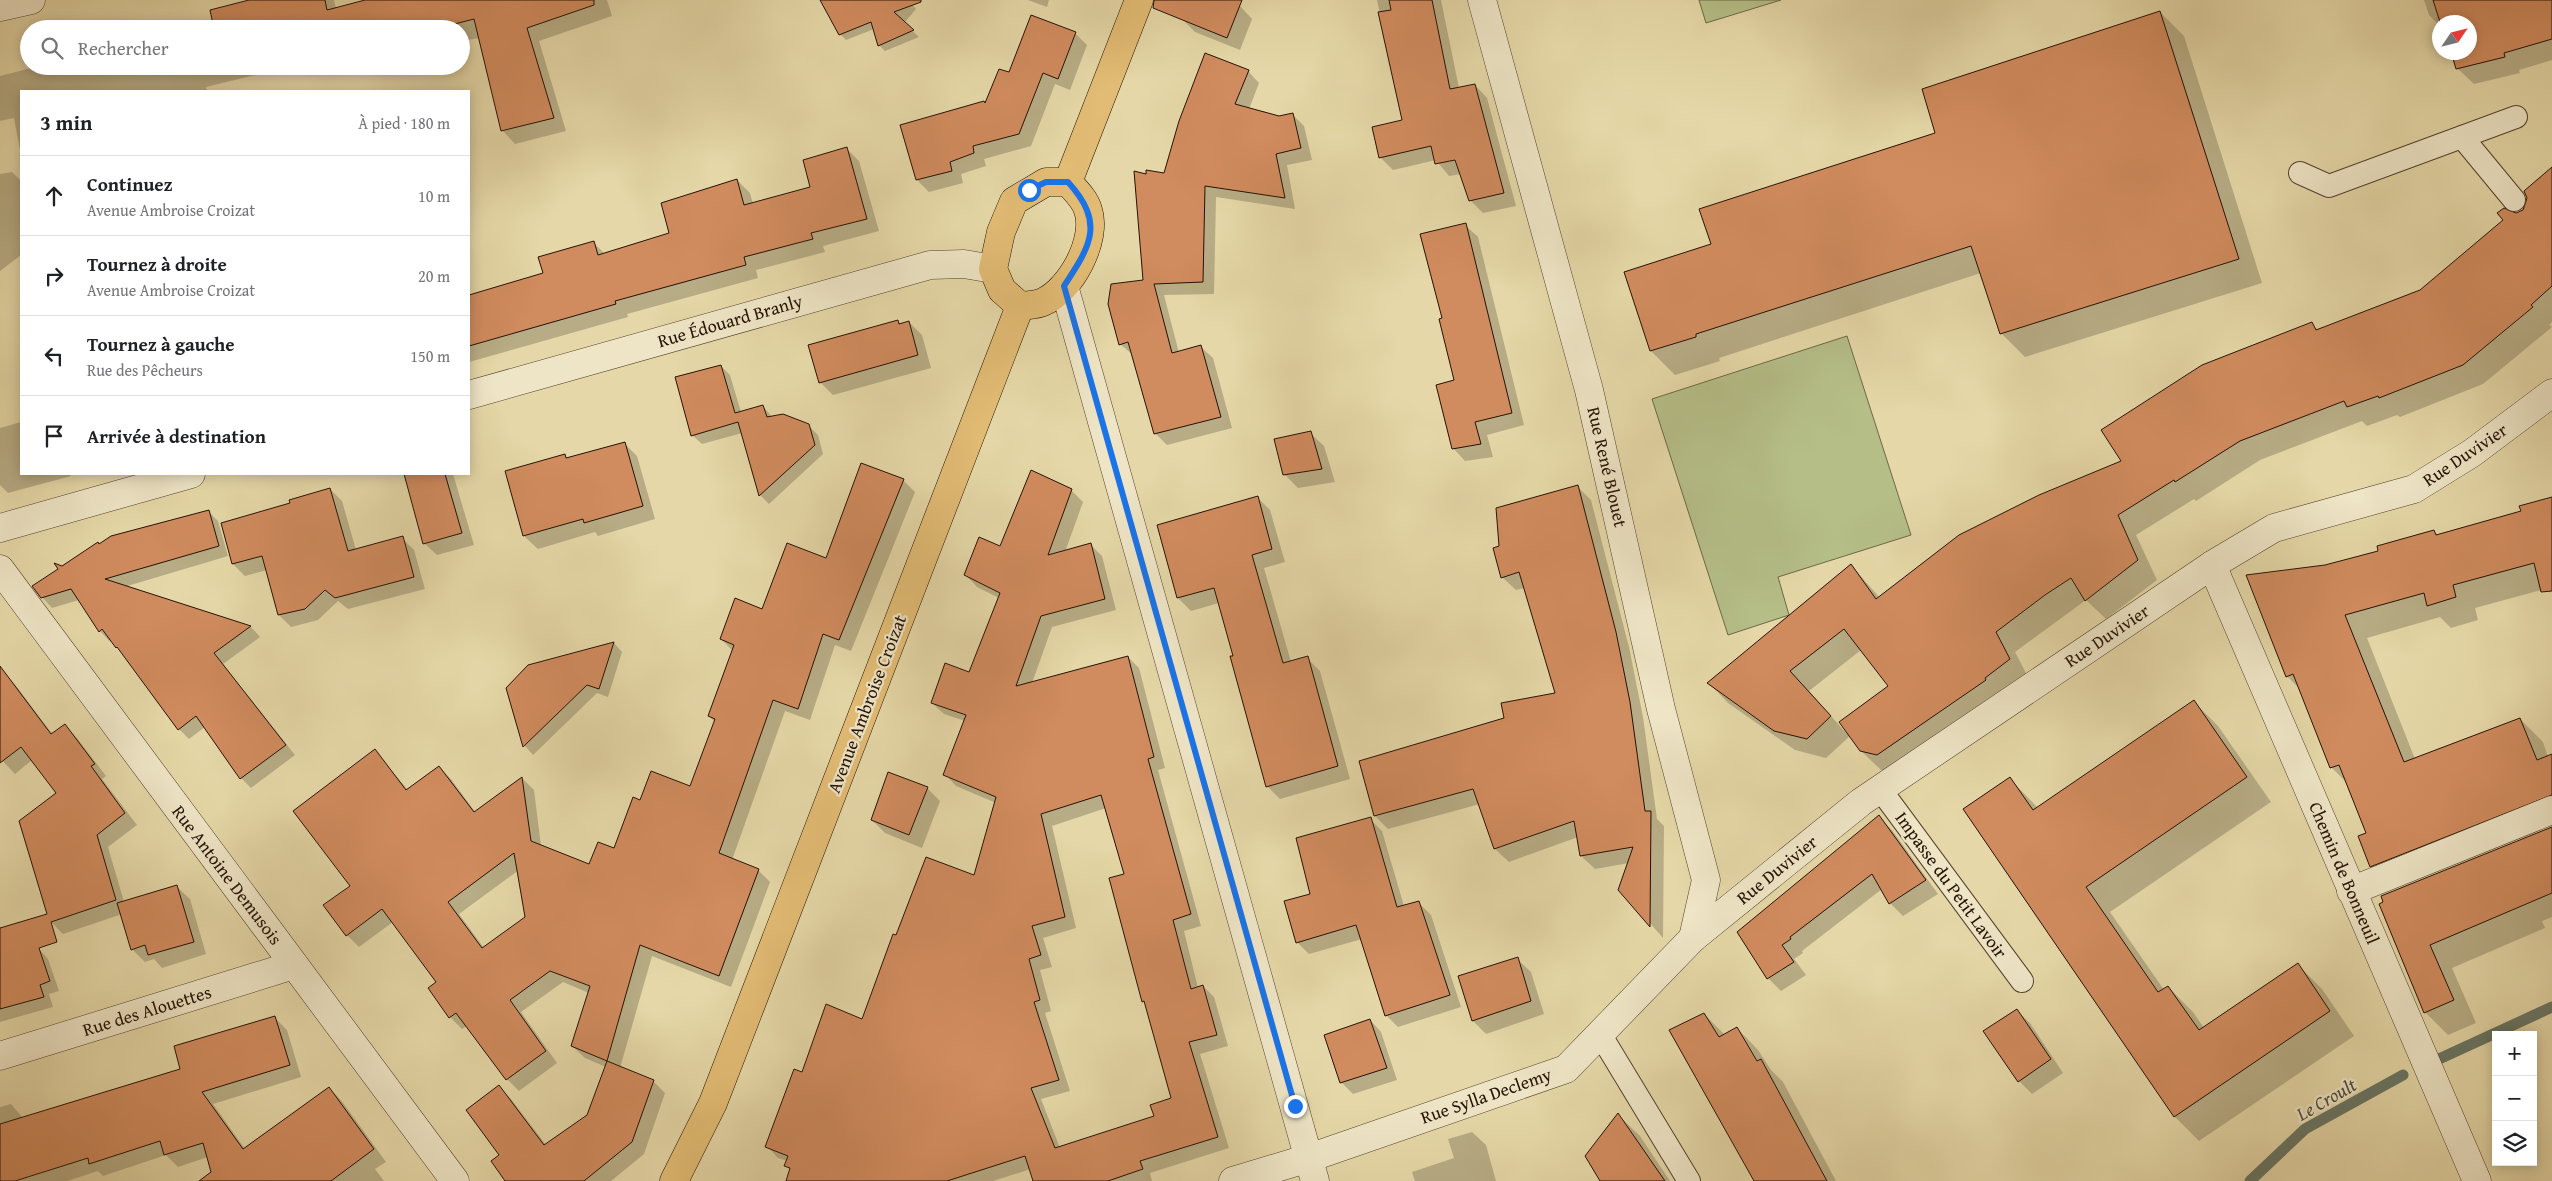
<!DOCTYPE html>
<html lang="fr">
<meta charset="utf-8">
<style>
:root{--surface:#fff;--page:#f2f2f2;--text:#202124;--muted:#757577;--line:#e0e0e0}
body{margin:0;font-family:"Gentium Book Plus",serif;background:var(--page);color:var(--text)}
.controls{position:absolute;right:15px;bottom:15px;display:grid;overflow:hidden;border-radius:0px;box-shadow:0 2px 12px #0003}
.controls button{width:45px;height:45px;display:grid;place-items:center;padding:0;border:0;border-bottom:1px solid var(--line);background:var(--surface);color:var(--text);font:25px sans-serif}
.compass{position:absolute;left:2432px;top:15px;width:45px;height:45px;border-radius:50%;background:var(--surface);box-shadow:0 2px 12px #0003;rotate:55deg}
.stop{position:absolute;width:15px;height:15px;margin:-11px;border:4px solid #1a73e8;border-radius:50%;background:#fff}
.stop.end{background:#1a73e8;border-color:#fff;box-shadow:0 1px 5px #0008}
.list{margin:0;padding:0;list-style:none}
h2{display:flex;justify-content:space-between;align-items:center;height:65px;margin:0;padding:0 20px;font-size:21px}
h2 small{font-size:16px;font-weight:400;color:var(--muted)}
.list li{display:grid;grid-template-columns:32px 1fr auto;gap:15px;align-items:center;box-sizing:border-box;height:80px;padding:0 20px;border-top:1px solid var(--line)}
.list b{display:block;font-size:19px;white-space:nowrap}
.list p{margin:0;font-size:16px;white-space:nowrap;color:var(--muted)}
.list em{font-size:16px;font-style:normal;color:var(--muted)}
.icon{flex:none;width:28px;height:28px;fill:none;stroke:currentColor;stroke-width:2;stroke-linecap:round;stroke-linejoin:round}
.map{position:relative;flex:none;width:2552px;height:1181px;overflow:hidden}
.search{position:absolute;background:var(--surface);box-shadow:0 2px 12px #0003;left:20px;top:20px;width:450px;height:55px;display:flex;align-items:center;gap:12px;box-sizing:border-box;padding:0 18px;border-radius:28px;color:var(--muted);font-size:19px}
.panel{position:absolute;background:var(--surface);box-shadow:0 2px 12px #0003;left:20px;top:90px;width:450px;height:385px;border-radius:0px}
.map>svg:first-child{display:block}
.green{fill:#b5be87;stroke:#6c6846}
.shadow{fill:#0003;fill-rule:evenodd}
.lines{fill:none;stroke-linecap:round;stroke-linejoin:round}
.stream{stroke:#687665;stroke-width:11}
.building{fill:#d08b5e;stroke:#241104;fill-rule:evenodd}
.service-casing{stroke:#54422d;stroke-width:24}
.minor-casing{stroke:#54422d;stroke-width:29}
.primary-casing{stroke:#241104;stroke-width:29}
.service{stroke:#eee5c6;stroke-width:22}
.minor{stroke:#eee5c6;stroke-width:28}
.primary{stroke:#e2bc74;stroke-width:28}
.route{stroke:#1a73e8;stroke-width:6}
.labels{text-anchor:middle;stroke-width:4.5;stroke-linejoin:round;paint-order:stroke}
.street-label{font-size:18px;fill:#241104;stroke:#eee5c6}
.water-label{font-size:19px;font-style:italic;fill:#4c4c3d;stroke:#eee5c6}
</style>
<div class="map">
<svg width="2552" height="1181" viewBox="0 0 2552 1181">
<rect width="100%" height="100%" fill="#e5d7a7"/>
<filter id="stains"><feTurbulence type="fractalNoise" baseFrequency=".004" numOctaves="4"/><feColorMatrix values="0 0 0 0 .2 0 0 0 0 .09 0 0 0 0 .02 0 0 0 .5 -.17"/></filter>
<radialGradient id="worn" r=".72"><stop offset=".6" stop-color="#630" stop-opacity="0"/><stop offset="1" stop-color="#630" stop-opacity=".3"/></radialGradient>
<g class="green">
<polygon points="1699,0 1781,0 1706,23"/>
<polygon points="1847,336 1911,535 1778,577 1789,615 1728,635 1652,399"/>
</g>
<g class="shadow">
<polygon points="257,0 334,0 336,9 370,0 607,0 612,16 539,41 566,131 515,144 502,130 480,38 461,41 461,29 216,29"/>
<polygon points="822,0 912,0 910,2 916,9 904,23 919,37 885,51 879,45 874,29 846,40 840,34"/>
<polygon points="1028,0 1049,0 1047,7"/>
<polygon points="1189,0 1226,0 1240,6 1252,19 1240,50 1195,32 1182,19"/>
<polygon points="1377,0 1441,0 1459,88 1475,85 1487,98 1516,206 1483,213 1470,200 1461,174 1449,176 1436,160 1393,170 1380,157 1403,121"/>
<polygon points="2424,0 2552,0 2552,60 2519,70 2520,73 2474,84 2457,68 2470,52 2470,22 2440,22 2440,26 2429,15"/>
<polygon points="2160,12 2184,36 2262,283 2025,357 2001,333 1981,273 1719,358 1720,361 1675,375 1651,351 1626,273 1712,245 1937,134"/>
<polygon points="1075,33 1087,45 1070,90 1055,84 1031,146 984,159 986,166 961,174 963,183 929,192 917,180 901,126 986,105 1009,74"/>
<polygon points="39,66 291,66 206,87 207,91 21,91 21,155 14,118 0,121 0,76"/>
<polygon points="349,66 375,66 354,71"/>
<polygon points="1248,71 1259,83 1249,109 1279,117 1292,114 1304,126 1312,160 1287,165 1295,209 1216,197 1214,294 1164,295 1179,353 1201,347 1213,358 1232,428 1167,445 1155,433 1133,355 1120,344 1144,281 1148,176 1164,175"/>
<polygon points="846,148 859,161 879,231 823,246 825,252 756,270 758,278 627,314 628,317 469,362 469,296 544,274 594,243 605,254 671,234 737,180 750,193 753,204 812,188"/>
<path d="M2552,169V322L2549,325L2552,327L2483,384L2400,417L2397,415L2367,426L2362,421L2260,460L2196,501L2194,499L2136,535L2157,580L2106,619L2086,600L2015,652L2029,679L1897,774L1881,770L1861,751L1850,736L1826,758L1795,750L1728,703L1709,683L1851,565L1880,598L2123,462L2312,324L2318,330L2421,291L2516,214L2524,211ZM1861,650L1889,686L1847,734L1809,691Z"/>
<polygon points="12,172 21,181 21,255 0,271 0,174"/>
<polygon points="1465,225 1478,237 1524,425 1487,435 1493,457 1465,461 1453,448 1455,381 1443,319"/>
<polygon points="898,322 901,324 909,322 922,335 931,368 833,395 820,382"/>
<polygon points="721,366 730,375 741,412 763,406 773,418 808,425 818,435 823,454 769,504 760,495 742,433 702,444 692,435"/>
<polygon points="21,422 21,474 69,474 71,476 8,493 0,485 0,428"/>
<polygon points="1310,433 1324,446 1335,482 1298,488 1285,475"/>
<polygon points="624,443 637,456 655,519 598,536 595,532 538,549 524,536 507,472 565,456 567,458"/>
<path d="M1031,471L1072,491L1083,502L1065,552L1090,544L1102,556L1116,610L1052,627L1032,683L1128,657L1139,668L1165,768L1158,770L1201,926L1184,931L1198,988L1203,986L1214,997L1228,1046L1200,1054L1229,1148L1150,1173L1152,1181H1034L1031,1169L993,1181H787L791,1171L785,1165L787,1161L778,1158L767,1146L863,1020L897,937L975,877L996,803L956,786L945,774L965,721L944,714L932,703L970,674L999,598L977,587L966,575L1001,547ZM1106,808L1125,875L1143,1001L1146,1004L1173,1099L1155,1117L1060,1148L1041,1099L1070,1091L1045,1013L1051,1011L1040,970L1052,967L1043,938L1076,928L1052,826Z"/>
<polygon points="405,474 453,474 474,545 437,555 424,543"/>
<path d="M903,480L915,492L851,651L835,645L810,720L785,711L732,860L758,870L770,882L731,987L652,956L620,1068L653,1081L665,1093L644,1154L611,1181H513L501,1155L499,1087L511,1099L546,1145L588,1116L606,1067L585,1058L572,1046L589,993L563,982L521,1012L557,1063L519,1091L507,1079L467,1026L462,1029L450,1017L438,983L393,922L359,947L347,935L351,887L375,751L408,790L439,767L451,779L476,813L522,778L534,790L541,846L590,866L615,850L641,802L691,788L715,722L709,716L733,651L721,639L762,610L826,559ZM519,870L527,917L484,948L459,914Z"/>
<polygon points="1578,487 1591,500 1629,647 1643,717 1657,819 1664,826 1663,938 1620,889 1629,863 1595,869 1581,856 1578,837 1509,862 1495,849 1480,804 1388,829 1375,816 1506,719 1557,694 1525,588 1516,590 1502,577 1501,547"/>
<polygon points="330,489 342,501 356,550 402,538 414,550 425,589 348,609 338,601 318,620 291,627 279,615 267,570 245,576 233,564 223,524 292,504"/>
<polygon points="1257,497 1270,510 1285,562 1264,568 1291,662 1307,658 1320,671 1350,779 1280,799 1267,786 1219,603 1191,611 1178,598 1158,526"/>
<polygon points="2552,498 2552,587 2475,608 2478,620 2451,628 2440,617 2367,638 2415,759 2520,719 2543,742 2548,757 2552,755 2552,825 2393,889 2371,866 2368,834 2348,784 2331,767 2301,690 2287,676 2326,567 2380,552 2434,531 2438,536 2522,512"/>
<polygon points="208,511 218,521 228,556 124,587 251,627 260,637 223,664 295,755 251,788 241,778 205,727 189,739 179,729 125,656 111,640 109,641 100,631 79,600 52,608 42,597 63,567 99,545"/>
<polygon points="614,643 622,652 608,697 597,693 533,755 525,746 508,688 529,666"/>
<polygon points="5,674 17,687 53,735 65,726 77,738 106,776 102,779 137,825 108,847 124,902 177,887 190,899 206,954 162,968 154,959 145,962 132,949 122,914 63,934 51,922 58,794 32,760 15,774 0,758 0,677"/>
<polygon points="2194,702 2218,726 2271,802 2110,912 2164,990 2168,987 2193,1012 2204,1028 2297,964 2322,989 2354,1036 2199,1141 2175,1117 1965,809 2010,779 2038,808"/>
<polygon points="927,788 940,801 922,848 885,833 872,820"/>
<polygon points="1879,817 1892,830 1938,894 1903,916 1890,903 1882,889 1802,951 1803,953 1794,959 1806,975 1781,991 1768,978 1739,932"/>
<polygon points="1370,819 1382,831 1404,906 1418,902 1431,915 1461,1007 1398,1027 1386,1015 1362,939 1309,954 1297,942 1312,895"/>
<polygon points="2552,828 2552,917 2542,921 2545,928 2452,968 2476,1023 2448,1035 2425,1012 2385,903"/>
<polygon points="39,949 48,959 59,991 49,994 53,1007 0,1022 0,962"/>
<polygon points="1517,959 1531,972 1544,1014 1486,1034 1473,1021"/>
<polygon points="2016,1010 2030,1023 2063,1073 2032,1094 2019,1081 1985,1031"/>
<polygon points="1704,1014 1725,1035 1737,1028 1758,1050 1771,1070 1783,1082 1836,1181 1756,1181"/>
<polygon points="275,1018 287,1030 301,1077 213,1104 245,1149 329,1088 341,1100 386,1162 375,1169 384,1181 215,1181 208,1157 178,1167 166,1155 103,1176 98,1171 67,1181 0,1181 0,1107 11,1104 23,1118 182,1070"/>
<polygon points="1370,1020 1381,1032 1397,1080 1353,1094 1341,1082"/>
<polygon points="1618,1115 1640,1136 1670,1181 1601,1181"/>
<polygon points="1472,1132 1486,1145 1496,1181 1415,1181 1412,1172 1454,1158 1448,1139"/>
</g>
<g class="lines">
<g class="stream">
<polyline points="2439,1059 2552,1007"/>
<polyline points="2250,1181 2305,1129 2403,1075"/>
</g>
</g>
<g class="building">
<polygon points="249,0 325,0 327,10 365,0 594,0 594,5 527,28 554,118 501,131 474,19 435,29 214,29 210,10"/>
<polygon points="820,0 921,0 921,2 894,12 914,30 878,46 871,22 839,35"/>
<polygon points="1154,0 1242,0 1227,38 1153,8"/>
<polygon points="1389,0 1432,0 1450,89 1475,84 1504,193 1469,201 1455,160 1435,164 1431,146 1379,158 1372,127 1402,120 1378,12 1391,10"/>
<polygon points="2433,0 2552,0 2552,39 2504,53 2505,57 2456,69 2451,52 2470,52 2470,22 2440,22"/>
<polygon points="2160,11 2239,259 2000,334 1971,246 1696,334 1696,337 1650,351 1624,272 1711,244 1699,209 1935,133 1922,89"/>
<polygon points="1031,15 1076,32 1058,79 1043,73 1019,134 973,146 974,153 950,162 952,171 916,180 900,125 984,101 985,103 999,69 1009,72"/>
<polygon points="1205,53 1249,70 1235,104 1279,116 1293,113 1301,148 1276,154 1285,198 1205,186 1203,282 1154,284 1172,353 1201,345 1221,417 1154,434 1128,342 1119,345 1108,304 1111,284 1143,280 1134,171 1146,174 1146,170 1164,173 1179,121"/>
<polygon points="847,147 867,219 811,233 813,239 744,257 746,265 615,301 616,304 469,346 469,295 543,273 538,257 594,241 598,255 669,233 661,203 737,179 744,205 810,187 803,160"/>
<polygon points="2552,167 2552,286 2531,305 2533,307 2463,365 2379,398 2378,396 2347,407 2344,401 2240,441 2175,482 2174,480 2118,515 2138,560 2085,601 2071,578 2045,595 1996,632 2010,659 1985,678 1986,680 1877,755 1860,751 1839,722 1888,686 1844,629 1790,671 1831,716 1807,739 1774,731 1707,683 1851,564 1876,599 1959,535 2039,495 2121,461 2101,430 2202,365 2312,322 2316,330 2420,290 2503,220 2497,213 2504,208 2516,213 2523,210 2527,198 2524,191"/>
<polygon points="1466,223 1512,413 1475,422 1481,444 1452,449 1436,385 1454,380 1439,319 1442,318 1420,234"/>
<polygon points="898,320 899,324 909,321 918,355 819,383 808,345"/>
<polygon points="721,365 735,413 763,405 767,417 783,414 809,424 815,445 759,496 738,422 691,436 675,377"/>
<polygon points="1311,431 1322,469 1283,475 1274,439"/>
<polygon points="625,442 643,506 584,523 583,519 523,536 505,471 565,454 566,458"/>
<path d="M861,463L904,479L839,640L823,634L798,709L773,700L719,853L759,869L719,976L640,945L607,1061L654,1080L632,1142L584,1181H505L491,1161L499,1155L466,1110L499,1085L544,1145L587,1115L607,1061L571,1046L590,986L550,971L510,1000L546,1051L506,1080L456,1013L449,1018L428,988L436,982L382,909L346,936L323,905L350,886L293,811L375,749L406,790L439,766L474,812L522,777L531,841L589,864L598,842L614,848L633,797L640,800L651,771L690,786L715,719L708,716L734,645L720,639L735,598L762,609L787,543L826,558ZM514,853L525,917L482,948L448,902Z"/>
<path d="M1031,470L1072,489L1048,555L1091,543L1105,599L1041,616L1016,686L1128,656L1154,757L1148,759L1191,914L1173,920L1191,989L1203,985L1217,1035L1189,1042L1218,1137L1140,1161L1143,1169L1108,1181H1033L1025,1156L947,1181H786L790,1168L784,1166L788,1156L765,1147L794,1069L802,1072L826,1004L862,1019L893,934L896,935L926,857L974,875L996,797L943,775L966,715L931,703L945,663L969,672L1000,593L964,575L979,537L1000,546ZM1101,795L1124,874L1109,878L1142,1002L1144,1001L1171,1098L1150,1105L1154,1116L1055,1148L1031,1088L1059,1080L1034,1002L1040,1000L1029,959L1041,955L1032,926L1065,917L1041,814Z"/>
<polygon points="404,474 445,474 462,533 423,544"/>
<polygon points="1578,485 1616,632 1630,702 1645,811 1651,811 1650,927 1618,890 1633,847 1580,856 1574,821 1494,849 1473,789 1374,816 1359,761 1504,718 1501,703 1555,693 1519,572 1501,578 1493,548 1499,546 1496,508"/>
<polygon points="330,488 348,551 403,536 414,577 335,598 325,590 305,609 278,615 262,556 232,564 221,523 290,503 289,500"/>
<polygon points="1258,496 1272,549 1252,555 1283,663 1308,656 1338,766 1266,787 1230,656 1233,656 1214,588 1177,598 1157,525"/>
<polygon points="2552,497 2552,591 2541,592 2534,563 2453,585 2456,597 2427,606 2424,593 2345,615 2404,762 2520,718 2537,760 2552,754 2552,795 2370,867 2358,836 2366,833 2339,765 2330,768 2293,674 2286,677 2246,575 2325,565 2378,551 2377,546 2434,530 2436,535 2521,511 2519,506"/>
<polygon points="209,510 219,546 105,579 251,626 214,653 286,745 240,779 196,716 178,730 117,647 116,648 102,629 99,632 71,589 41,598 32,586 58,569 54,563 62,566 98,542 99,544 111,536"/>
<polygon points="614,642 599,689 587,685 523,747 506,688 528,665"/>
<polygon points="0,666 51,734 65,724 95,764 91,766 125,813 97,835 116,900 51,922 57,942 39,948 50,981 40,985 44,997 0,1009 0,928 47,914 19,821 56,793 21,747 0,763"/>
<polygon points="2194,700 2247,777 2086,887 2158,992 2168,986 2199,1030 2298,963 2330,1011 2174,1117 1963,809 2010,777 2033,810"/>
<polygon points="888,772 928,787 909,835 871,820"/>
<polygon points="1879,815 1926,880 1889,904 1872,874 1790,937 1791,939 1782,945 1794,962 1767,979 1737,932"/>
<polygon points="1371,817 1397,907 1419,901 1450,995 1385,1016 1356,925 1296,943 1284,901 1310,894 1296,838"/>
<polygon points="2552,827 2552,893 2430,945 2454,1000 2424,1013 2379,904 2383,902 2381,896"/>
<polygon points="177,885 194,942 148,955 145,945 131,950 117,903"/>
<polygon points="1518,957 1531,1001 1472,1021 1458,976"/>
<polygon points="2017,1009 2051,1059 2018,1082 1983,1031"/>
<polygon points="1704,1013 1719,1037 1737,1027 1757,1061 1761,1059 1827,1181 1754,1181 1669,1030"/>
<polygon points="275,1016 290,1065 202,1092 243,1149 329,1087 374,1149 331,1181 199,1181 211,1172 203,1143 164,1155 160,1141 89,1164 88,1158 15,1181 0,1181 0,1124 180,1069 174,1046"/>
<polygon points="1370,1019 1387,1068 1340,1083 1324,1035"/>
<polygon points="1618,1113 1665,1181 1600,1181 1585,1156"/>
</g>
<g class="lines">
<defs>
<g id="service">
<polyline points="2462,137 2514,200"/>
<polyline points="2300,173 2329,186 2516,117"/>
<polyline points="1880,789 2022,981"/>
<polyline points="1600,1034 1689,1181"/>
</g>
<g id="minor">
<polyline points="1482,0 1589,390 1661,709 1706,880 1693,938"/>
<polyline points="0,7 31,0"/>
<polyline points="1064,286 1315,1181"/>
<polyline points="469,395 930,265 964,264 993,269"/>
<polyline points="0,528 191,474"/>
<polyline points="2212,565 2477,1181"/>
<polyline points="0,569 455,1181"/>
<polyline points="2351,891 2552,810"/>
<polyline points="0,1056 294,965"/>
<polyline points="1233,1181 1309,1158 1566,1069 1693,938 1861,802 2212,565 2274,528 2414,489 2472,453 2552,393"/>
</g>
<g id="primary">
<path d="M1046,182H1068C1075,190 1085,199 1088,210C1098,239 1071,290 1043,302C1037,305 1027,305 1020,306L1002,290L993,269L1001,232L1014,201Z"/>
<polyline points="1068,182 1139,0"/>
<polyline points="674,1181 713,1103 1020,306"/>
</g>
</defs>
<use href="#service" class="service-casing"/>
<use href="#minor" class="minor-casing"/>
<use href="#primary" class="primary-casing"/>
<use href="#service" class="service"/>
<use href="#minor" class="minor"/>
<use href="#primary" class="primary"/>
</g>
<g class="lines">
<path class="route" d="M1029,190L1046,182H1068C1105,223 1091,245 1064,286L1295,1106"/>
</g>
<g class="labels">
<g class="street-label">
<text transform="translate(730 321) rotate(-16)" y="6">Rue Édouard Branly</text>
<text transform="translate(2465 455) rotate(-34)" y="6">Rue Duvivier</text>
<text transform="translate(1607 467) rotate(77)" y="6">Rue René Blouet</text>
<text transform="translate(2107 636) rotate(-34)" y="6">Rue Duvivier</text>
<text transform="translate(867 704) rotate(-69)" y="6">Avenue Ambroise Croizat</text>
<text transform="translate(1777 870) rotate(-39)" y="6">Rue Duvivier</text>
<text transform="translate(2344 873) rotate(67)" y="6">Chemin de Bonneuil</text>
<text transform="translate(227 875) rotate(53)" y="6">Rue Antoine Demusois</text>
<text transform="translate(1951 885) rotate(54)" y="6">Impasse du Petit Lavoir</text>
<text transform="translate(147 1011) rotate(-17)" y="6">Rue des Alouettes</text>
<text transform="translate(1486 1096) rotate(-19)" y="6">Rue Sylla Declemy</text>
</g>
<g class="water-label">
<text transform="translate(2326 1099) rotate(-30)" y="7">Le Croult</text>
</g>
</g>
<rect width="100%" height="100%" filter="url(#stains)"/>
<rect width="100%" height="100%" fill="url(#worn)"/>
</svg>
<div class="controls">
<button>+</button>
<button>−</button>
<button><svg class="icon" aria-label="layers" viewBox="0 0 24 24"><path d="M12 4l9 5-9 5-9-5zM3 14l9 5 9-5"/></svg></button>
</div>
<svg class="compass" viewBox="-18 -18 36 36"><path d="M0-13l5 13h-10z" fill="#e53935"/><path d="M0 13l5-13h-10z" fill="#757577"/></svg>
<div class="stop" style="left:1029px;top:190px"></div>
<div class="stop end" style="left:1295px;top:1106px"></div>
<div class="search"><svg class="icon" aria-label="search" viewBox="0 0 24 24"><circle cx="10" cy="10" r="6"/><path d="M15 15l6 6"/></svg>Rechercher</div>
<section class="panel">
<h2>3 min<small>À pied · 180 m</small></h2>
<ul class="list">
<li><svg class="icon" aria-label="ahead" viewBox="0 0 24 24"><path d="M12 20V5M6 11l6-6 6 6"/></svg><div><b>Continuez</b><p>Avenue Ambroise Croizat</p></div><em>10 m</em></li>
<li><svg class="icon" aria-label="right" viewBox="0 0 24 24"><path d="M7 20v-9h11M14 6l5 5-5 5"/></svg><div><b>Tournez à droite</b><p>Avenue Ambroise Croizat</p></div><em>20 m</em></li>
<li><svg class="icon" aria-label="left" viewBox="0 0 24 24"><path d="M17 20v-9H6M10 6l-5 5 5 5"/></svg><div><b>Tournez à gauche</b><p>Rue des Pêcheurs</p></div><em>150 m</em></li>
<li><svg class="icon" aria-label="arrive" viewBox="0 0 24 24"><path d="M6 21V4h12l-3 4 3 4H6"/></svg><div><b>Arrivée à destination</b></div></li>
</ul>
</section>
</div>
